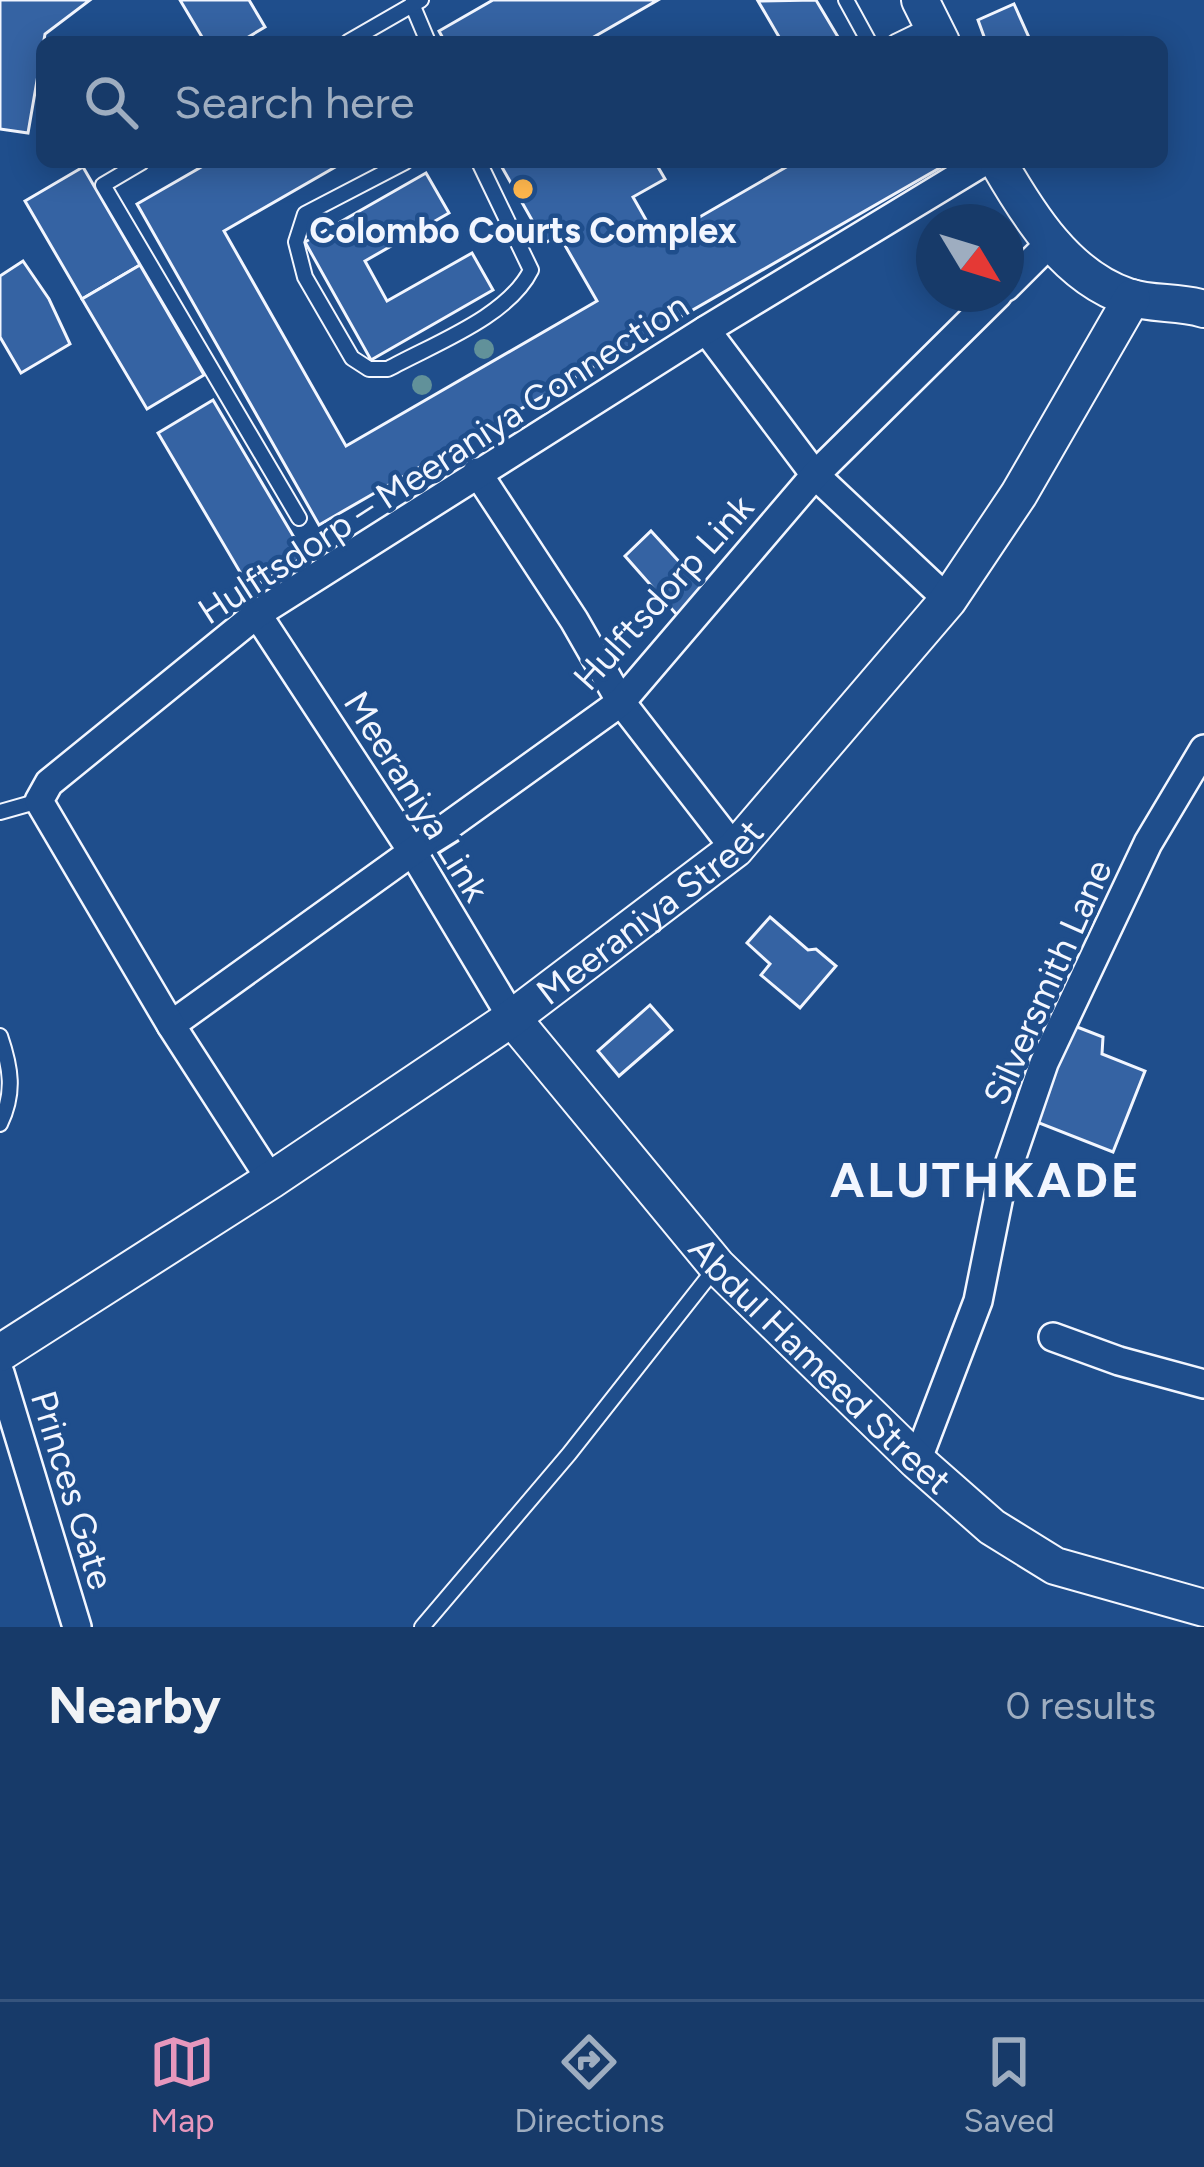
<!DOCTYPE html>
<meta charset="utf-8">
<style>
:root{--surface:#173a69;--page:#20416f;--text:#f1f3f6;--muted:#9eadc0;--line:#36547d;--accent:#e797bd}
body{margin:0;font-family:Figtree,sans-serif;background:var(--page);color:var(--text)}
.compass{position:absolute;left:916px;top:204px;width:108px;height:108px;border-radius:50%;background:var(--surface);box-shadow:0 6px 30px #0003;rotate:128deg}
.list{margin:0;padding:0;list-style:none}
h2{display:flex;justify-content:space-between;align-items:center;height:156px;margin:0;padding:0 48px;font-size:51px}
h2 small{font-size:39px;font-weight:400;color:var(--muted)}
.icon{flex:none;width:66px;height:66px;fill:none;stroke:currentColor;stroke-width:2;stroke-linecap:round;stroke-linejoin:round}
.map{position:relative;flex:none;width:1204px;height:1627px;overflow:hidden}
.search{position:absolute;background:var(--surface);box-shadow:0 6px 30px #0003;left:36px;right:36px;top:36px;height:132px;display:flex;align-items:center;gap:30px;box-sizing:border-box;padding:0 42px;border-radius:18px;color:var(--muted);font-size:45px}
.sheet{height:372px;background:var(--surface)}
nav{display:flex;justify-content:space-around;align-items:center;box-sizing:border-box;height:168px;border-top:3px solid var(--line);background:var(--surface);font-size:33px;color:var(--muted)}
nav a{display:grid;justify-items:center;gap:6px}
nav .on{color:var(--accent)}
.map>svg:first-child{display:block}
.building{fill:#3563a3;stroke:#f2f6ff;stroke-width:3}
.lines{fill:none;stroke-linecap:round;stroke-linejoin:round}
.lane-casing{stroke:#f2f6ff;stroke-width:18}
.street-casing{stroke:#f2f6ff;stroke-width:32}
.secondary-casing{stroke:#f2f6ff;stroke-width:40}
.lane{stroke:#1f4e8c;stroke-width:14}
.street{stroke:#1f4e8c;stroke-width:27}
.secondary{stroke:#1f4e8c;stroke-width:36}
.tree{fill:#61919a}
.poi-dot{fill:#ffb74d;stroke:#1f4e8c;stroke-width:4.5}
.labels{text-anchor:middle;stroke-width:9;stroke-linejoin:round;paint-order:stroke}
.poi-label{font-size:36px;font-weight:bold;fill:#f2f6ff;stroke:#1f4e8c}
.street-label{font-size:36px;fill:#f2f6ff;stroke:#1f4e8c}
.district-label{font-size:48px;font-weight:bold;letter-spacing:3px;fill:#f2f6ff;stroke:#1f4e8c}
</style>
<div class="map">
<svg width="1204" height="1627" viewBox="0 0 1204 1627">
<rect width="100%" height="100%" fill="#1f4e8c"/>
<g class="building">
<polygon points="0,0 90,0 45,34 28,133 0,129"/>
<polygon points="180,0 249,0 265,27 240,42 205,42"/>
<polygon points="493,0 658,0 585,42 445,42 439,31"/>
<polygon points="816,0 841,42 782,42 758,1"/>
<polygon points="1014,4 1031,42 986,42 978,20"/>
<polygon points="210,162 344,162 224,231 346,446 597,301 559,235 545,243 499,162 655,162 665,179 633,197 658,241 795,162 950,162 319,525 137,204"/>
<polygon points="83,167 140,265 82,299 25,201"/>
<polygon points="426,173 449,213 365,261 387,301 472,253 493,290 371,360 305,242"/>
<polygon points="23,261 49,299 70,344 21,373 0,337 0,276"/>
<polygon points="140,265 204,375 147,409 82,299"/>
<polygon points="213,400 305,556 250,589 158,433"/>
<polygon points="651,531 705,590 677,615 625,556"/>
<polygon points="770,917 808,950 816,949 836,966 800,1008 761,975 770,964 747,943"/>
<polygon points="650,1005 672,1030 619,1076 598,1051"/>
<polygon points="1072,1025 1103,1037 1102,1054 1145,1071 1113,1152 1034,1121"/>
</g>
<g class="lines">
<defs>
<g id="lane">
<polyline points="846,0 869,42"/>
<polyline points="412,4 428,42"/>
<polyline points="348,42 421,0"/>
<polyline points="895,42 928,26"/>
<polyline points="142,162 103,185 299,518"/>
<path d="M405,162L305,214L296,242L305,277L352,358L369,369H388C433,344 508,317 531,270L479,162"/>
<polyline points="0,812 39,801"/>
<path d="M0,1036C11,1068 15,1093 0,1124"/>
<polyline points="422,1627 569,1454 717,1266"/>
</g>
<g id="street">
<polyline points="1006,287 1052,241"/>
<polyline points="706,330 815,475 948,600"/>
<polyline points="477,472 574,620 621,702 735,849"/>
<polyline points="257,614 414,854 512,1018"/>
<polyline points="171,1025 621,702 815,475 998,294"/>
<polyline points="271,1180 171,1025 39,801 49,783 257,614 706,330 983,162"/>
<polyline points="1053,1337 1119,1361 1204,1384"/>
<polyline points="0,1373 77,1627"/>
<polyline points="917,1461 978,1301 1000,1191 1044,1063 1148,843 1204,749"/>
</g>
<g id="secondary">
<polyline points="920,0 941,42"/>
<path d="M998,162C1029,216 1067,277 1128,297C1152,305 1179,301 1204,309"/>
<path id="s1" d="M512,1018L717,1266L917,1461L992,1527L1055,1566L1204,1608"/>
<path id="s2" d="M0,1353L271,1180L512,1018L735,849L948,600L1019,494L1132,298"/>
</g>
</defs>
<use href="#lane" class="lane-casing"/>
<use href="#street" class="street-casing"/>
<use href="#secondary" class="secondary-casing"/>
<use href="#lane" class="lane"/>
<use href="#street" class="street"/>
<use href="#secondary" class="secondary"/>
</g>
<g class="tree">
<circle cx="484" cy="349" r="10"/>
<circle cx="422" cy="385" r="10"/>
</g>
<circle class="poi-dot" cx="523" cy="189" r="12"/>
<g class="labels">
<g class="poi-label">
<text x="523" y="243">Colombo Courts Complex</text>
</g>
<g class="street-label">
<text transform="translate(443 458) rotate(-33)" y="13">Hulftsdorp – Meeraniya Connection</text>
<text transform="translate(663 592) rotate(-48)" y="13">Hulftsdorp Link</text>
<text transform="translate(417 796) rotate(58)" y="13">Meeraniya Link</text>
<text dy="13" stroke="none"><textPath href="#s2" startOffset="786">Meeraniya Street</textPath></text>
<text transform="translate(1047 982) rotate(-66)" y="13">Silversmith Lane</text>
<text dy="13" stroke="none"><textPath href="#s1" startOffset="465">Abdul Hameed Street</textPath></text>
<text transform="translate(73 1490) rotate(73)" y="13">Princes Gate</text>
</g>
<g class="district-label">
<text x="986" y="1197">ALUTHKADE</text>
</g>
</g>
</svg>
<svg class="compass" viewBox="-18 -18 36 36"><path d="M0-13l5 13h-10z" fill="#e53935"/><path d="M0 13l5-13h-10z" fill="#9eadc0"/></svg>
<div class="search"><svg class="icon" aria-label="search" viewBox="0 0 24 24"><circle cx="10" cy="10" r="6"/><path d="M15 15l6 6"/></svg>Search here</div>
</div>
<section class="sheet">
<h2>Nearby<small>0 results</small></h2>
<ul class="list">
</ul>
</section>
<nav>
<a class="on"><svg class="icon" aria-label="map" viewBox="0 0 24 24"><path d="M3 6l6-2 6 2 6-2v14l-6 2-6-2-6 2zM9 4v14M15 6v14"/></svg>Map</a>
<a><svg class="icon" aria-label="directions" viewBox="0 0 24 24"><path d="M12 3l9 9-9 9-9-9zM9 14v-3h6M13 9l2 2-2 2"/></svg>Directions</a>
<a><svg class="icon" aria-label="saved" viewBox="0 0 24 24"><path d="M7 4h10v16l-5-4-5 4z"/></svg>Saved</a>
</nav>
